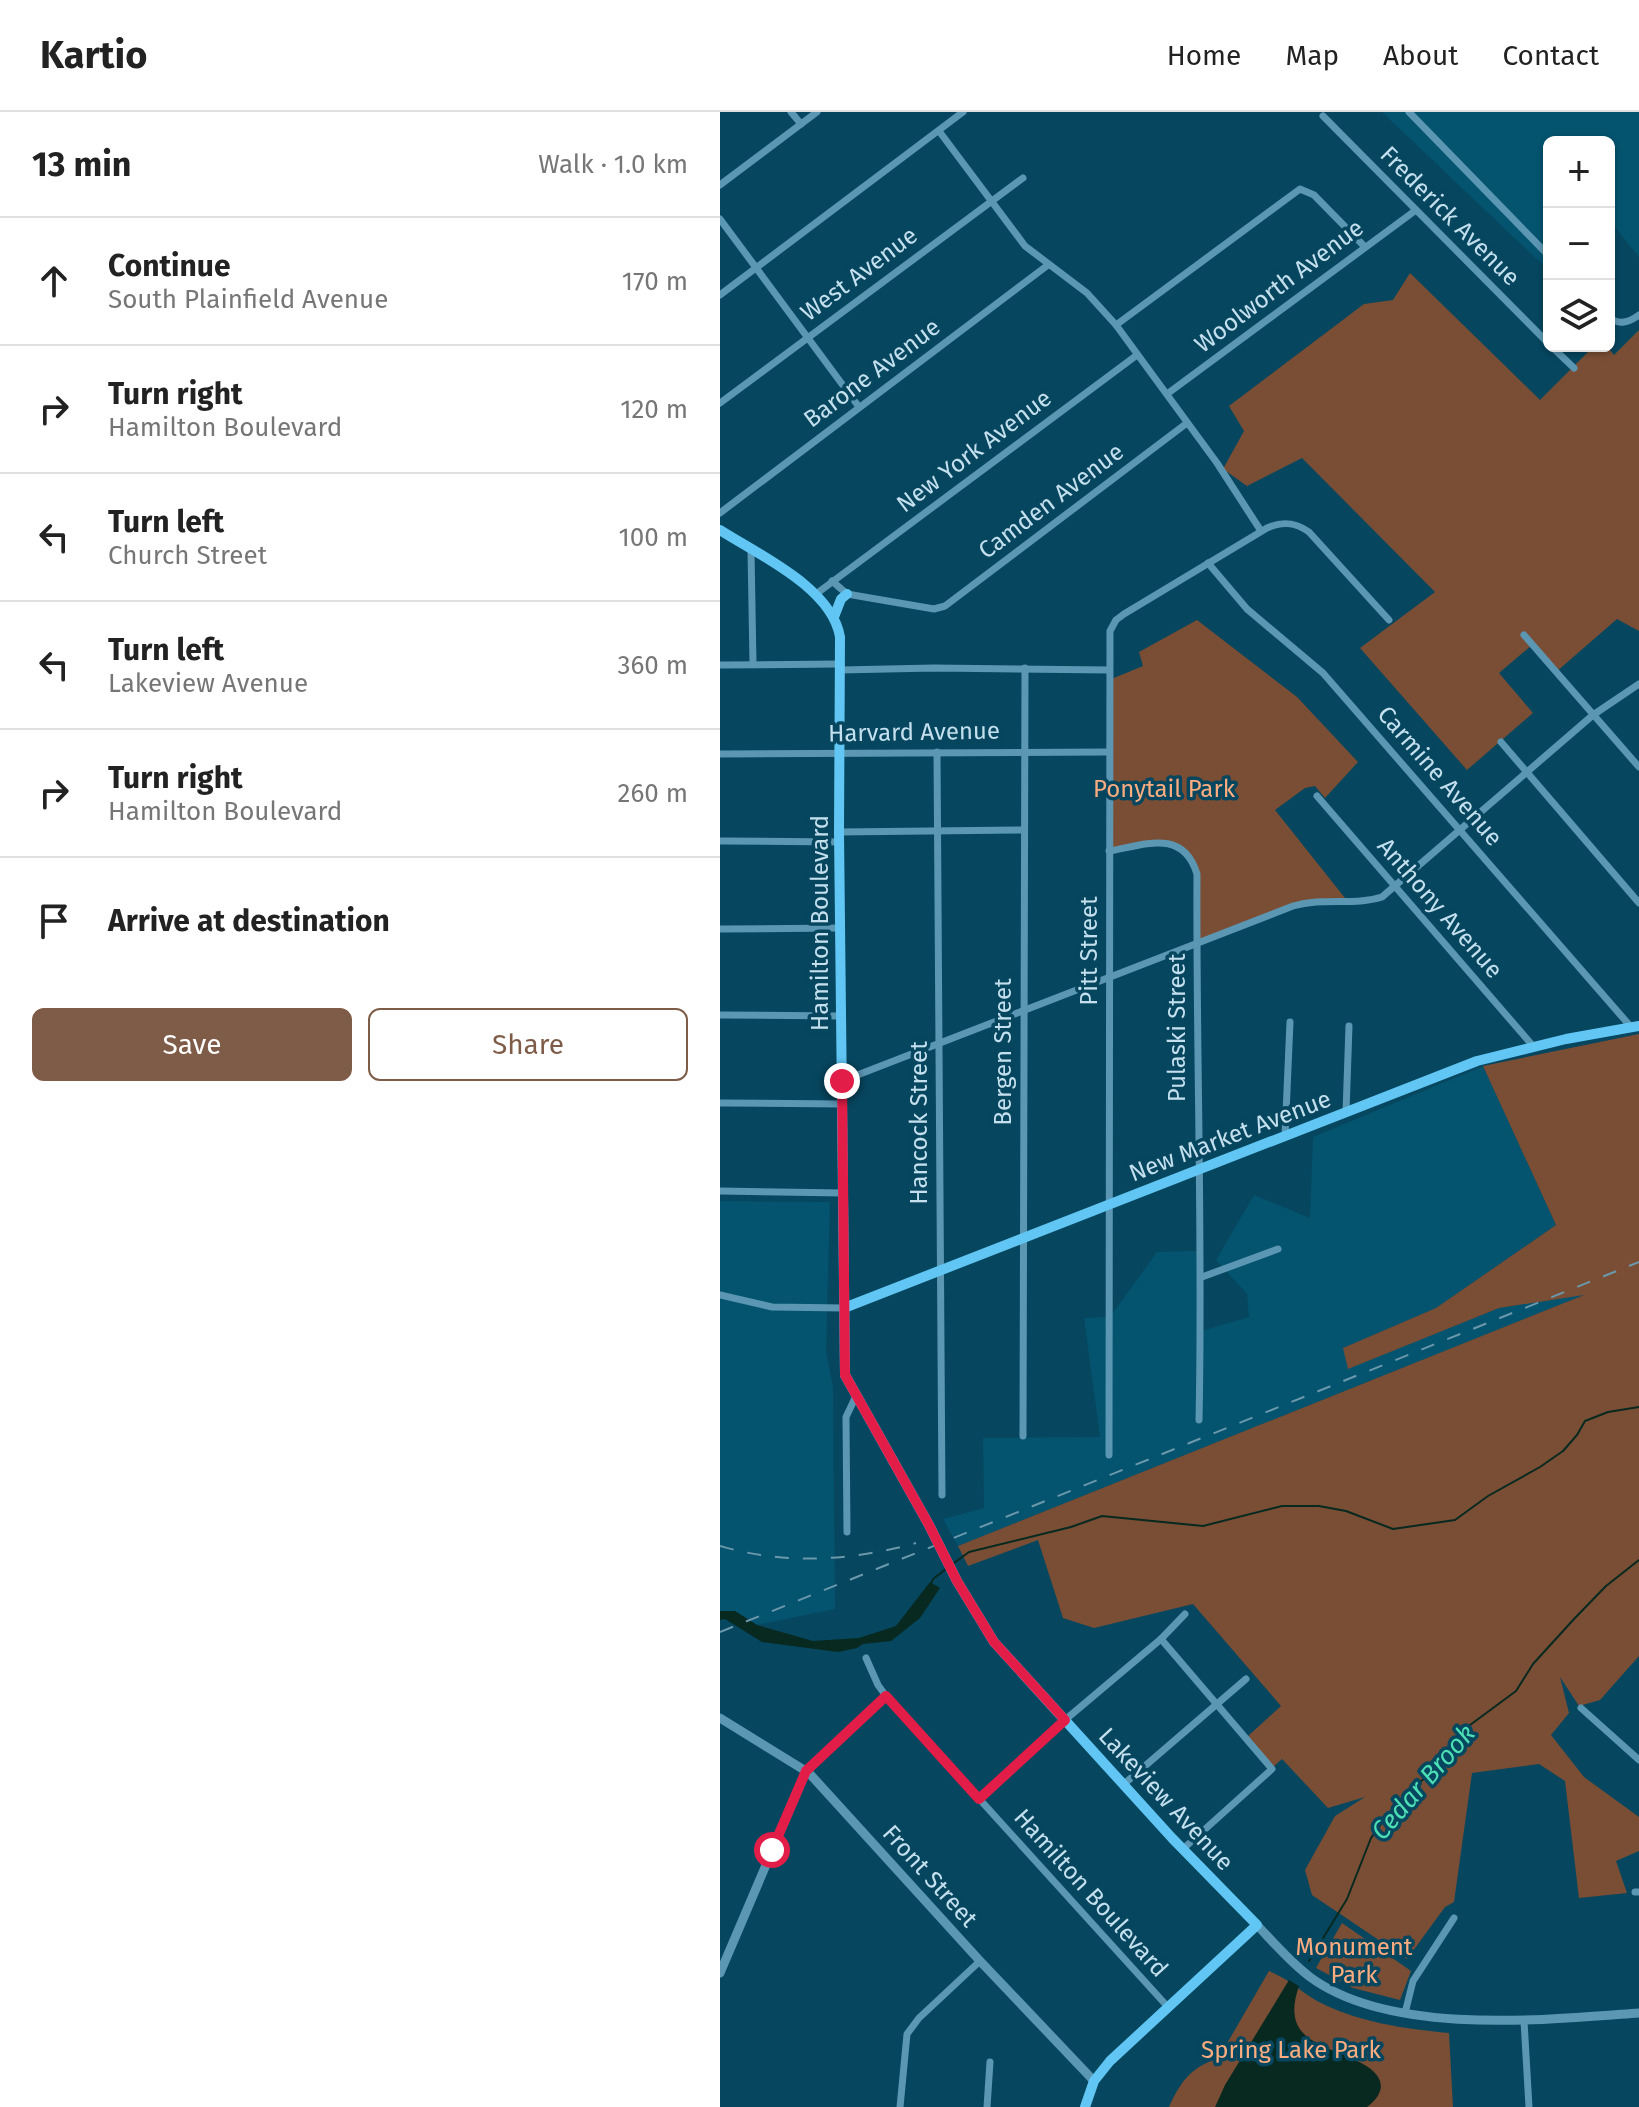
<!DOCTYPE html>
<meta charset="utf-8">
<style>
:root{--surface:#fff;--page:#f6f6f6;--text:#222;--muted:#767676;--line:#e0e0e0;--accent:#7e5c48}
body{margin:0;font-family:"Fira Sans",sans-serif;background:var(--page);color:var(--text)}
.controls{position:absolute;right:24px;top:24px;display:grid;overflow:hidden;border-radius:12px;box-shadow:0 2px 6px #0004}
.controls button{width:72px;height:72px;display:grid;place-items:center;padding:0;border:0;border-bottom:2px solid var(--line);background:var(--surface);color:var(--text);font:40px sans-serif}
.stop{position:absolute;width:24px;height:24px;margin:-18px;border:6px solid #e11d48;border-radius:50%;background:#fff}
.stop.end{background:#e11d48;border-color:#fff;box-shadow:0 2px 8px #0008}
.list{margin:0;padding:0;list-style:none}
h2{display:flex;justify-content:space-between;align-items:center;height:104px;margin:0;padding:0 32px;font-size:34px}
h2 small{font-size:26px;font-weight:400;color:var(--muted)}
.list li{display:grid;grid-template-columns:52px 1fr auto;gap:24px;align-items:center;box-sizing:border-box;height:128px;padding:0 32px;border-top:2px solid var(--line)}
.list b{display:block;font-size:30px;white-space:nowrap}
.list p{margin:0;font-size:26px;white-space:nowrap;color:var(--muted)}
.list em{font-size:26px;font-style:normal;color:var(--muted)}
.actions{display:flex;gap:16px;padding:24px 32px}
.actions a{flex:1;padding:18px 0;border:2px solid var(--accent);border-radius:12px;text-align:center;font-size:28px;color:var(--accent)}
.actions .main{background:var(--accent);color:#fff}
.icon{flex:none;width:44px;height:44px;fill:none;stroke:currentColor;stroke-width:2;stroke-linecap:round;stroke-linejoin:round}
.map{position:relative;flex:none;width:919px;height:1995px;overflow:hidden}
header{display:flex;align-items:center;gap:48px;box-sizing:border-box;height:112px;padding:0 40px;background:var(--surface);border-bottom:2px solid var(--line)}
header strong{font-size:38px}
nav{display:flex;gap:44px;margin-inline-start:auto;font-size:28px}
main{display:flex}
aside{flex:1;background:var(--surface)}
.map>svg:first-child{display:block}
.built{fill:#04536f}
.green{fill:#7a4e34}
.water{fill:#072920}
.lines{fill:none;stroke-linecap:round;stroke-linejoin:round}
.stream{stroke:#072920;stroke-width:2}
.minor{stroke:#5b96b3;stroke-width:7}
.tertiary{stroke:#5b96b3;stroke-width:9}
.secondary{stroke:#61c6f3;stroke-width:10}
.rail{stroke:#6b98ab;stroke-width:2;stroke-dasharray:14 14;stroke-linecap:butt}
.route{stroke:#e11d48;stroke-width:10}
.labels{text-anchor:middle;stroke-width:7;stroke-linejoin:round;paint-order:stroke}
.street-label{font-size:24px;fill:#c4e0ee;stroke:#06465f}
.park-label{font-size:24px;fill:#fcad80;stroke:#06465f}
.water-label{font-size:26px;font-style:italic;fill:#4cdeb4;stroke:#06465f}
</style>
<header>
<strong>Kartio</strong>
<nav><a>Home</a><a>Map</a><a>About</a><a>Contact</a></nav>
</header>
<main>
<aside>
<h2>13 min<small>Walk · 1.0 km</small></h2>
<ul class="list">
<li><svg class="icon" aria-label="ahead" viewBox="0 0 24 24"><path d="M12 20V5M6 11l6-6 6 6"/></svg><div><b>Continue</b><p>South Plainfield Avenue</p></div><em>170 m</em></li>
<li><svg class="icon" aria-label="right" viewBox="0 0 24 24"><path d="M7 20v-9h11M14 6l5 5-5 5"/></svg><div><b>Turn right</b><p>Hamilton Boulevard</p></div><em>120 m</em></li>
<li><svg class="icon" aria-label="left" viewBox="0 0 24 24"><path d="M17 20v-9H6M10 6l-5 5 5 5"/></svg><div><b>Turn left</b><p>Church Street</p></div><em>100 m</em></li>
<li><svg class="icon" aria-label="left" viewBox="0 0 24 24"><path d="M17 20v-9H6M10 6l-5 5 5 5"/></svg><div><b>Turn left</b><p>Lakeview Avenue</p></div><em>360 m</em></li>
<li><svg class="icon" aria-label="right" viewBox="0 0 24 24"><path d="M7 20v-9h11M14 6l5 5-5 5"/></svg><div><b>Turn right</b><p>Hamilton Boulevard</p></div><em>260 m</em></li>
<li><svg class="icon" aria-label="arrive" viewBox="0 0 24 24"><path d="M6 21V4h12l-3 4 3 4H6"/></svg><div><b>Arrive at destination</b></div></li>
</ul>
<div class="actions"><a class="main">Save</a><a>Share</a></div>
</aside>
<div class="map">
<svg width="919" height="1995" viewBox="0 0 919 1995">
<rect width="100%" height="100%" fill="#06465f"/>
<g class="built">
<polygon points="662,0 919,0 919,145 889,108 889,30 829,30 829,149 824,154"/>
<polygon points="763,954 836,1113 716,1196 624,1236 628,1256 779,1196 869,1181 238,1434 223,1407 264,1396 263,1326 380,1325 364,1206 390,1205 437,1140 477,1139 478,1220 529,1205 527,1182 496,1148 534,1083 590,1106 593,1025"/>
<polygon points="0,1089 110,1090 106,1240 113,1275 115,1497 37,1513 15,1499 0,1499"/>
</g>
<g class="green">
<polygon points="690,161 820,288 874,234 887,234 894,243 919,218 919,519 897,507 836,560 812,533 779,561 813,601 747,658 640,536 715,480 582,346 527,374 503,357 524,319 509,294 644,192 673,188"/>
<polygon points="477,508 577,585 638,650 605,686 595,674 585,676 555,698 625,786 556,799 478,830 475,754 448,730 391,742 389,568 423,554 419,540"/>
<polygon points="919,922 919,1544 880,1588 859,1594 840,1565 849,1601 831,1623 864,1665 919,1705 919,1739 896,1749 907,1781 859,1786 845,1669 819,1652 752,1661 734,1790 725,1795 687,1847 592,1783 585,1758 615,1704 645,1685 608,1696 562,1647 553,1655 527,1625 561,1594 473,1492 374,1516 343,1506 318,1428 248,1454 238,1434 864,1183 779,1196 628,1257 623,1236 716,1196 836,1113 763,954"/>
<polygon points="622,1811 691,1859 680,1888 633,1876 596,1856"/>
<path d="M549,1859C569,1867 580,1879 597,1889C637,1910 685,1917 729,1921L733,1995H449C460,1971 471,1954 498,1947Z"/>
</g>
<g class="water">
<polygon points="210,1470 220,1476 200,1506 171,1529 143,1532 137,1536 118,1540 42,1530 5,1507 0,1508 0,1499 15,1499 37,1513 93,1529 139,1526 176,1514"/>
<path d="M569,1868L579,1874C559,1931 607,1932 643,1952C665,1964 667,1980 647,1995H495L505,1973Z"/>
</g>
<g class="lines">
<g class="stream">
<polyline points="234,1451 249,1440 351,1415 382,1404 483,1414 562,1394 599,1394 626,1399 673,1417 735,1408 768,1384 820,1355 843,1339 857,1323 865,1309 888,1300 919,1295"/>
<polyline points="211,1472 213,1467 226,1457"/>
<polyline points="589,1849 627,1787 651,1726 669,1701 696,1673 719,1655 746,1616 796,1579 813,1552 854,1507 886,1474 919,1448"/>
</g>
<g class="minor">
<polyline points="71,0 81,12"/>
<polyline points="689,0 829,144"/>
<polyline points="603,4 829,232"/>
<polyline points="219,19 305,134 367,181 396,213 497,351 541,419"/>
<polyline points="0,73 97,0"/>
<polyline points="0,107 139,295"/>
<polyline points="0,183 243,0"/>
<path d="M889,205C899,214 909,210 919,203"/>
<polyline points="396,213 580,77 594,83 645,135"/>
<polyline points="831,234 854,256"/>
<polyline points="447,282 696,98"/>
<polyline points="0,291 303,66"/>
<polyline points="0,401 328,153"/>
<polyline points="31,438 33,552"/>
<polyline points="488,451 527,497 603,561 911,915"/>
<polyline points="112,469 127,482 214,497 225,494 467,311"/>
<polyline points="96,482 417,243"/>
<polyline points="804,523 919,655"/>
<polyline points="0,553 121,552"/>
<polyline points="121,558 214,556 389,558"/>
<polyline points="781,630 919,791"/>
<polyline points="217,640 222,1383"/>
<polyline points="0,642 389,640"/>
<polyline points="597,684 813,934"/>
<polyline points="119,720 304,718"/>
<polyline points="0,729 119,730"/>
<path d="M389,739C424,733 463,716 477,762C476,944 483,1126 479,1308"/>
<polyline points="0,817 120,816"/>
<polyline points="0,903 121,904"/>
<path d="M122,969L573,794C604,785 634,794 662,785L873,603L919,572"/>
<polyline points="0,991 122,992"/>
<polyline points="626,1000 629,914"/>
<polyline points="565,1024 570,910"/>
<polyline points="0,1079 123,1081"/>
<polyline points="482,1165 558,1137"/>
<polyline points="0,1183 52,1195 124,1196"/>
<polyline points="303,1324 305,556"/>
<path d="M389,1343L390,519L396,508L404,502L547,416C562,409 575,410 589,420L669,508"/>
<polyline points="127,1420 126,1305 136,1284"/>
<polyline points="441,1527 552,1657 463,1737"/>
<polyline points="146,1546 158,1573 166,1584 447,1894"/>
<polyline points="861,1596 919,1648"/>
<polyline points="86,1659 166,1584"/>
<polyline points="404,1672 526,1567"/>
<polyline points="259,1687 345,1608 441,1527 465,1502"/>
<polyline points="915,1780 919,1780"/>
<polyline points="685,1901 693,1869 734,1806"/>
<polyline points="804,1909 809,1995"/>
<polyline points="180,1995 187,1922 199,1906 260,1849"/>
<polyline points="267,1995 270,1950"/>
</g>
<g class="tertiary">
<polyline points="0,1606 89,1661 260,1849 374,1969"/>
<path d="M537,1813C554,1831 570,1850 590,1865C670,1924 824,1908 919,1901"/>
<polyline points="0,1861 86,1659"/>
</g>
<g class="secondary">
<path d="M0,418C39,443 112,476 120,525L119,720L125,1263L209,1413L237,1469L274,1530L452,1726L537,1813L390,1949L374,1969L365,1995"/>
<polyline points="114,505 121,487 127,482"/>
<polyline points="124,1196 757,949 846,927 919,914"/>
</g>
<g class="rail">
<path d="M0,1434C65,1453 131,1449 196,1431"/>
<polyline points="0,1520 919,1150"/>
</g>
</g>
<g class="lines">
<polyline class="route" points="52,1738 86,1659 166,1584 259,1687 345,1608 274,1530 237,1469 209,1413 125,1263 122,969"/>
</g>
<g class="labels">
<g class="street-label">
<text transform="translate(730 104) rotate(45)" y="8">Frederick Avenue</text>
<text transform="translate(139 162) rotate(-37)" y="8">West Avenue</text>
<text transform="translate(559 174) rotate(-37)" y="8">Woolworth Avenue</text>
<text transform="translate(152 261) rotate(-37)" y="8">Barone Avenue</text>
<text transform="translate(254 339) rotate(-37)" y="8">New York Avenue</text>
<text transform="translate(331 389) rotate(-37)" y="8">Camden Avenue</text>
<text transform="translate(194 620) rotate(-1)" y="8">Harvard Avenue</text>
<text transform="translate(720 664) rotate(49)" y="8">Carmine Avenue</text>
<text transform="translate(720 796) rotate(49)" y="8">Anthony Avenue</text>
<text transform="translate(100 811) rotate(-90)" y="8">Hamilton Boulevard</text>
<text transform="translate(369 839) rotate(-90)" y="8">Pitt Street</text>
<text transform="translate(457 916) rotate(-90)" y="8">Pulaski Street</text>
<text transform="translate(283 940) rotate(-90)" y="8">Bergen Street</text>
<text transform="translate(199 1011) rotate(-90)" y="8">Hancock Street</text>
<text transform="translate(510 1024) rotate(-21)" y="8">New Market Avenue</text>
<text transform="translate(446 1687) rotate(47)" y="8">Lakeview Avenue</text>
<text transform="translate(210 1764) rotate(48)" y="8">Front Street</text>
<text transform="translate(371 1781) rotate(48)" y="8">Hamilton Boulevard</text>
</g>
<g class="park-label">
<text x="444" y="685">Ponytail Park</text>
<text x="634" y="1843">Monument<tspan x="634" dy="28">Park</tspan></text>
<text x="571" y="1946">Spring Lake Park</text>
</g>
<g class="water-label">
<text transform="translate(703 1670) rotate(-49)" y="9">Cedar Brook</text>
</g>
</g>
</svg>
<div class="controls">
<button>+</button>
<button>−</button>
<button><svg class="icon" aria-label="layers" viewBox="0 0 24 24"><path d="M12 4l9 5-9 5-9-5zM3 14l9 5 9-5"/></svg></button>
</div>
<div class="stop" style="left:52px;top:1738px"></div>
<div class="stop end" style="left:122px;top:969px"></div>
</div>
</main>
